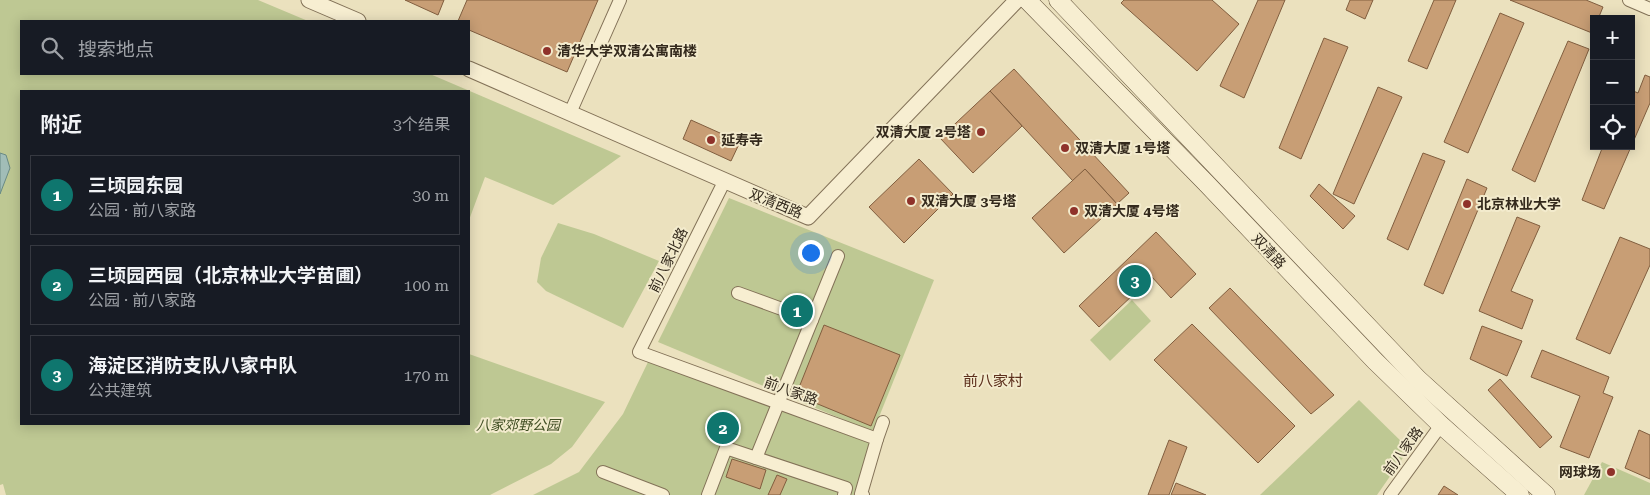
<!DOCTYPE html>
<html lang="zh">
<meta charset="utf-8">
<style>
:root{--surface:#171b24;--page:#242831;--text:#f1f3f6;--muted:#9ea1a6;--line:#363941;--accent:#0f766e}
body{margin:0;font-family:"Roboto Serif","Noto Sans SC",serif;background:var(--page);color:var(--text)}
.controls{position:absolute;right:15px;top:15px;display:grid;overflow:hidden;border-radius:0px;box-shadow:0 2px 12px #0003}
.controls button{width:45px;height:45px;display:grid;place-items:center;padding:0;border:0;border-bottom:1px solid var(--line);background:var(--surface);color:var(--text);font:25px sans-serif}
.you{position:absolute;left:810px;top:252px;width:18px;height:18px;margin:-12px;border:4px solid #fff;border-radius:50%;background:#1a73e8;box-shadow:0 0 0 8px #1a73e833}
.badge{display:grid;place-items:center;width:32px;height:32px;border-radius:50%;background:var(--accent);color:#fff;font-size:16px;font-weight:700}
.pin{position:absolute;translate:-50% -50%;border:2px solid #fff;box-shadow:0 1px 5px #0006}
.list{margin:0;padding:0;list-style:none}
h2{display:flex;justify-content:space-between;align-items:center;height:65px;margin:0;padding:0 20px;font-size:21px}
h2 small{font-size:16px;font-weight:400;color:var(--muted)}
.list li{display:grid;grid-template-columns:32px 1fr auto;gap:15px;align-items:center;box-sizing:border-box;height:80px;margin:0 10px 10px;padding:0 10px;border:1px solid var(--line);border-radius:0px}
.list b{display:block;font-size:19px;white-space:nowrap}
.list p{margin:0;font-size:16px;white-space:nowrap;color:var(--muted)}
.list em{font-size:16px;font-style:normal;color:var(--muted)}
.icon{flex:none;width:28px;height:28px;fill:none;stroke:currentColor;stroke-width:2;stroke-linecap:round;stroke-linejoin:round}
.map{position:relative;flex:none;width:1650px;height:495px;overflow:hidden}
.search{position:absolute;background:var(--surface);box-shadow:0 2px 12px #0003;left:20px;top:20px;width:450px;height:55px;display:flex;align-items:center;gap:12px;box-sizing:border-box;padding:0 18px;border-radius:0px;color:var(--muted);font-size:19px}
.panel{position:absolute;background:var(--surface);box-shadow:0 2px 12px #0003;left:20px;top:90px;width:450px;height:335px;border-radius:0px}
.map>svg:first-child{display:block}
.green{fill:#bec893}
.water{fill:#a1bdb7;stroke:#698a84}
.building{fill:#c89e75;stroke:#815e3f}
.lines{fill:none;stroke-linecap:round;stroke-linejoin:round}
.minor-casing{stroke:#837258;stroke-width:14}
.tertiary-casing{stroke:#837258;stroke-width:17}
.secondary-casing{stroke:#64533b;stroke-width:19}
.minor{stroke:#f7eed1;stroke-width:12}
.tertiary{stroke:#f7eed1;stroke-width:15}
.secondary{stroke:#f7eed1;stroke-width:18}
.poi-dot{fill:#8f322a;stroke:#f3ebcd;stroke-width:2}
.labels{text-anchor:middle;stroke-width:4;stroke-linejoin:round;paint-order:stroke}
.poi-label{font-size:14px;font-weight:bold;fill:#33291c;stroke:#f3ebcd;text-anchor:start}
.street-label{font-size:14px;fill:#33291c;stroke:#f3ebcd}
.park-label{font-size:14px;font-style:italic;fill:#404e23;stroke:#f3ebcd}
.neighbourhood-label{font-size:15px;fill:#5d301d;stroke:#f3ebcd}
</style>
<div class="map">
<svg width="1650" height="495" viewBox="0 0 1650 495">
<rect width="100%" height="100%" fill="#ebe1be"/>
<g class="green">
<polygon points="0,0 258,0 308,21 21,21 21,74 430,74 621,156 553,205 485,177 469,220 469,91 21,91 21,424 469,424 469,354 605,402 572,447 551,464 490,495 6,495 3,484 0,485"/>
<polygon points="729,198 934,280 873,432 658,342"/>
<polygon points="558,223 594,234 659,261 623,328 546,291 537,282 541,258"/>
<polygon points="1132,300 1151,321 1110,361 1090,340"/>
<polygon points="648,362 873,443 856,495 533,495 579,472 623,414"/>
<polygon points="1359,400 1409,449 1377,495 1260,495"/>
<polygon points="1602,462 1650,483 1650,495 1584,495"/>
</g>
<polygon class="water" points="0,153 6,155 10,168 0,194"/>
<g class="building">
<polygon points="405,0 444,0 438,15"/>
<polygon points="467,0 598,0 567,72 469,30 469,21 458,21"/>
<polygon points="1124,0 1212,0 1239,24 1197,71 1121,3"/>
<polygon points="1258,0 1285,0 1244,98 1220,86"/>
<polygon points="1350,0 1373,0 1365,19 1346,10"/>
<polygon points="1434,0 1456,0 1427,69 1408,61"/>
<polygon points="1510,0 1586,0 1603,7 1598,19 1594,19 1592,33"/>
<polygon points="1500,13 1524,23 1468,153 1444,142"/>
<polygon points="1324,38 1348,47 1301,159 1279,148"/>
<polygon points="1568,41 1589,49 1535,182 1512,170"/>
<polygon points="1014,69 1129,193 1117,204 1085,169 1073,181 990,91"/>
<polygon points="1645,75 1650,77 1650,103 1604,209 1582,200 1603,146 1631,146 1631,90 1638,93"/>
<polygon points="1378,87 1402,97 1354,204 1333,194"/>
<polygon points="990,91 1022,126 973,173 940,138"/>
<polygon points="691,120 740,142 731,161 683,139"/>
<polygon points="1423,153 1445,161 1408,250 1387,239"/>
<polygon points="919,159 953,194 904,243 869,207"/>
<polygon points="1085,169 1117,204 1064,253 1032,218"/>
<polygon points="1467,179 1487,188 1443,294 1424,285"/>
<polygon points="1319,184 1355,216 1343,229 1310,196"/>
<polygon points="1517,217 1540,226 1511,291 1533,300 1522,329 1479,311"/>
<polygon points="1156,232 1196,274 1171,298 1152,277 1099,327 1079,306"/>
<polygon points="1620,237 1650,249 1650,265 1610,354 1576,339"/>
<polygon points="1230,288 1334,395 1311,414 1209,308"/>
<polygon points="1192,324 1295,426 1258,463 1154,360"/>
<polygon points="824,325 900,355 871,426 796,395"/>
<polygon points="1482,326 1522,341 1507,376 1470,359"/>
<polygon points="1542,350 1609,377 1603,393 1613,397 1589,458 1560,447 1580,396 1531,377"/>
<polygon points="1500,379 1552,437 1540,448 1488,390"/>
<polygon points="1639,430 1650,435 1650,479 1625,468"/>
<polygon points="1169,440 1187,447 1169,495 1148,495"/>
<polygon points="732,459 766,470 760,489 726,477"/>
<polygon points="777,475 787,479 780,495 768,495"/>
<polygon points="1176,483 1206,495 1171,495"/>
<polygon points="1444,486 1458,495 1438,495"/>
</g>
<g class="lines">
<defs>
<g id="minor">
<polyline points="1629,0 1650,9"/>
<polyline points="570,113 620,0"/>
<polyline points="724,182 639,352 877,439 861,494 863,495"/>
<polyline points="738,293 812,320 756,458 846,488 844,495"/>
<polyline points="812,320 838,256"/>
<polyline points="877,439 883,422"/>
<polyline points="603,472 663,495"/>
<polyline points="708,495 726,448 756,458"/>
<polyline points="1390,495 1441,425"/>
</g>
<g id="tertiary">
<polyline points="309,0 358,21"/>
<polyline points="469,69 808,217 1017,0"/>
</g>
<g id="secondary">
<polyline points="1027,0 1206,183 1375,361 1441,425 1520,495"/>
<polyline points="1058,0 1418,379 1546,495"/>
</g>
</defs>
<use href="#minor" class="minor-casing"/>
<use href="#tertiary" class="tertiary-casing"/>
<use href="#secondary" class="secondary-casing"/>
<use href="#minor" class="minor"/>
<use href="#tertiary" class="tertiary"/>
<use href="#secondary" class="secondary"/>
</g>
<g class="poi-dot">
<circle cx="547" cy="51" r="5"/>
<circle cx="981" cy="132" r="5"/>
<circle cx="711" cy="140" r="5"/>
<circle cx="1065" cy="148" r="5"/>
<circle cx="911" cy="201" r="5"/>
<circle cx="1467" cy="204" r="5"/>
<circle cx="1074" cy="211" r="5"/>
<circle cx="1611" cy="472" r="5"/>
</g>
<g class="labels">
<g class="poi-label">
<text x="557" y="56">清华大学双清公寓南楼</text>
<text x="971" y="137" text-anchor="end">双清大厦 2号塔</text>
<text x="721" y="145">延寿寺</text>
<text x="1075" y="153">双清大厦 1号塔</text>
<text x="921" y="206">双清大厦 3号塔</text>
<text x="1477" y="209">北京林业大学</text>
<text x="1084" y="216">双清大厦 4号塔</text>
<text x="1601" y="477" text-anchor="end">网球场</text>
</g>
<g class="street-label">
<text transform="translate(776 203) rotate(22)" y="5">双清西路</text>
<text transform="translate(1269 251) rotate(47)" y="5">双清路</text>
<text transform="translate(668 260) rotate(-64)" y="5">前八家北路</text>
<text transform="translate(791 391) rotate(20)" y="5">前八家路</text>
<text transform="translate(1403 451) rotate(-54)" y="5">前八家路</text>
</g>
<g class="park-label">
<text x="518" y="430">八家郊野公园</text>
</g>
<g class="neighbourhood-label">
<text x="993" y="386">前八家村</text>
</g>
</g>
</svg>
<div class="controls">
<button>+</button>
<button>−</button>
<button><svg class="icon" aria-label="locate" viewBox="0 0 24 24"><circle cx="12" cy="12" r="6"/><path d="M12 2v4M12 18v4M2 12h4M18 12h4"/></svg></button>
</div>
<div class="you"></div>
<div class="pin badge" style="left:797px;top:311px">1</div>
<div class="pin badge" style="left:723px;top:428px">2</div>
<div class="pin badge" style="left:1135px;top:281px">3</div>
<div class="search"><svg class="icon" aria-label="search" viewBox="0 0 24 24"><circle cx="10" cy="10" r="6"/><path d="M15 15l6 6"/></svg>搜索地点</div>
<section class="panel">
<h2>附近<small>3个结果</small></h2>
<ul class="list">
<li><span class="badge">1</span><div><b>三顷园东园</b><p>公园 · 前八家路</p></div><em>30 m</em></li>
<li><span class="badge">2</span><div><b>三顷园西园（北京林业大学苗圃）</b><p>公园 · 前八家路</p></div><em>100 m</em></li>
<li><span class="badge">3</span><div><b>海淀区消防支队八家中队</b><p>公共建筑</p></div><em>170 m</em></li>
</ul>
</section>
</div>
